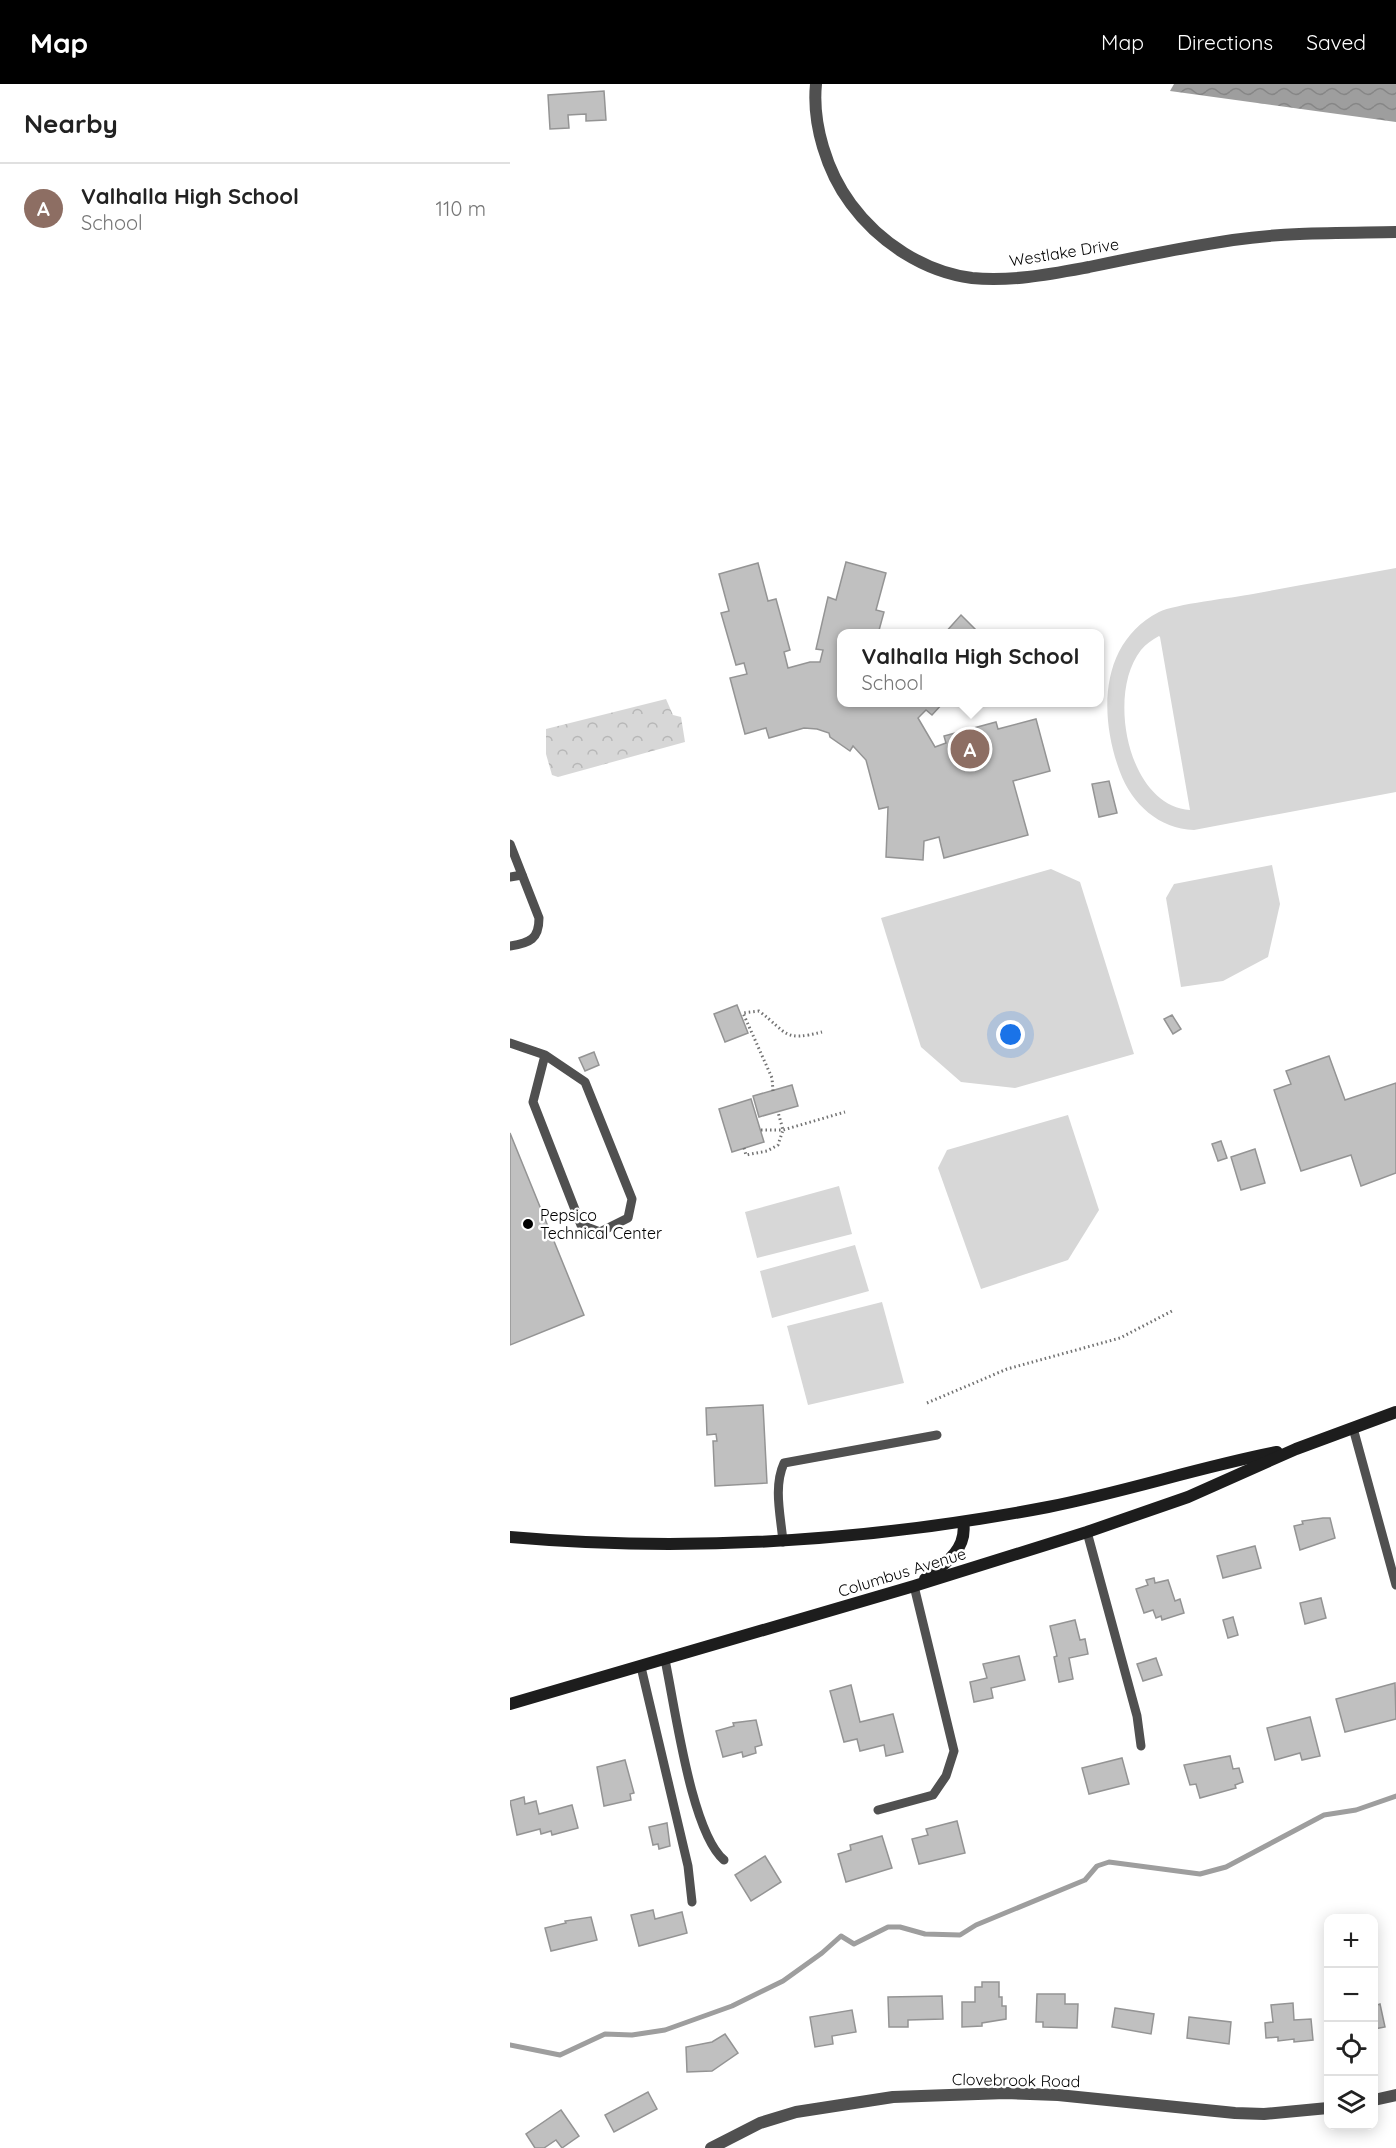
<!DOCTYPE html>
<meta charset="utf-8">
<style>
:root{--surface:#fff;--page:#f2f2f2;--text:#222;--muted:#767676;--line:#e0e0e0;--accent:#000}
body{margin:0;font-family:Quicksand,sans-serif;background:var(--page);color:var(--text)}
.controls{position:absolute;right:18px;bottom:18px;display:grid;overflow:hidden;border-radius:12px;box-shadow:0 3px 15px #0003}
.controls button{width:54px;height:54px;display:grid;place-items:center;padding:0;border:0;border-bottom:2px solid var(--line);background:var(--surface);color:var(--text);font:30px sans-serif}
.you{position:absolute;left:501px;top:951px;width:21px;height:21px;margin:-15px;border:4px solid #fff;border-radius:50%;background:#1a73e8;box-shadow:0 0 0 9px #1a73e833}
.badge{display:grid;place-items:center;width:39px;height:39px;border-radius:50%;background:var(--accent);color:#fff;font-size:20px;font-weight:700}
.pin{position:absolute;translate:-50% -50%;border:3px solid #fff;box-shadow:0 2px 6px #0006}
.popup{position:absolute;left:327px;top:545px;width:267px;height:78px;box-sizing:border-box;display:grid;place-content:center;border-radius:12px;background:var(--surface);filter:drop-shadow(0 2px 4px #0005);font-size:20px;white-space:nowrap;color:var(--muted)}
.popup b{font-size:22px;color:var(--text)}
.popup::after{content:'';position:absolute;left:50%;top:100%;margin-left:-12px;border:12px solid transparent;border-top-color:var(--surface)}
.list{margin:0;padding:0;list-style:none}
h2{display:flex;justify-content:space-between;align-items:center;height:78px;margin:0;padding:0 24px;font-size:26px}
h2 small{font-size:20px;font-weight:400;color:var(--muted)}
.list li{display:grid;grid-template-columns:39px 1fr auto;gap:18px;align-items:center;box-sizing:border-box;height:90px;padding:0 24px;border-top:2px solid var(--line)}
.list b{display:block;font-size:22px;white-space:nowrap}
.list p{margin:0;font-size:20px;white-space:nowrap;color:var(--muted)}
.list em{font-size:20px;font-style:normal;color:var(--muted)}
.icon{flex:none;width:33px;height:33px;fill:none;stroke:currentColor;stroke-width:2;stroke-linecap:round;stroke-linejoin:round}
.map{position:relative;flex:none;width:886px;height:2064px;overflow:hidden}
header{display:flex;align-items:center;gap:36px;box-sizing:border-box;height:84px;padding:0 30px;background:var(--accent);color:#fff}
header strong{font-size:28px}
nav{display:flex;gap:33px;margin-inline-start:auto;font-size:21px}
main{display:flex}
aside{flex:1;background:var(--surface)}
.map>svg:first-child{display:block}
.park{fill:url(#park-crowns)}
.pitch{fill:#d7d7d7;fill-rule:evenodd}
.water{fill:url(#water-waves)}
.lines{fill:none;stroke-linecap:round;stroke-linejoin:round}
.stream{stroke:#9e9e9e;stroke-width:5}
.building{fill:#c0c0c0;stroke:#949494;stroke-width:1.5}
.path{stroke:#727272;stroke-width:3;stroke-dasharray:1.5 3;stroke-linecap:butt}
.lane{stroke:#505050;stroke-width:9}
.street{stroke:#505050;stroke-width:12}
.secondary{stroke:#1d1d1d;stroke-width:12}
.poi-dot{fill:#000;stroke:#fff;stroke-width:2}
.labels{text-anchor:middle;stroke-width:5;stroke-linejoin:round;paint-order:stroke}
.street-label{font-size:16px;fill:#000;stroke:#fff}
.poi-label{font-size:16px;fill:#000;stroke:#fff;text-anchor:start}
</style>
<header>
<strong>Map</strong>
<nav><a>Map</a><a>Directions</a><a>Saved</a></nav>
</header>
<main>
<aside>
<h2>Nearby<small></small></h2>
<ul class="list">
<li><span class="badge" style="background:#8d6e63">A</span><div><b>Valhalla High School</b><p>School</p></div><em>110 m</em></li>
</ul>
</aside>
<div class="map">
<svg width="886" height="2064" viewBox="0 0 886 2064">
<defs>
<pattern id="park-crowns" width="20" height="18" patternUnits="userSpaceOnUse" patternTransform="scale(1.5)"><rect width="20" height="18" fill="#d7d7d7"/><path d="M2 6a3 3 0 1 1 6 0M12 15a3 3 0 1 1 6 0" fill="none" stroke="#b7b7b7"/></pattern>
<pattern id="water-waves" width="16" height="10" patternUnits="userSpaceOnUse" patternTransform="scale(1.5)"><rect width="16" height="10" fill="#9e9e9e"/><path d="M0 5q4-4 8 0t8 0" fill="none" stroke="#868686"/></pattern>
</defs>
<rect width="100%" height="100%" fill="#fff"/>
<polygon class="park" points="156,615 163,631 171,633 175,658 48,693 42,691 36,670 36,645"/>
<g class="pitch">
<path d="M886,484V708L684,746C649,745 622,720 610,688C589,632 589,559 649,528C665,520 722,514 743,510C790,501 838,493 886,484ZM649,552L650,553L680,726C618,722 596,610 631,566C636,560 642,556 649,552Z"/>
<polygon points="762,781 770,820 758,873 713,897 671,903 656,814 664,800"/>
<polygon points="541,785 570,798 624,970 505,1004 451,998 411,963 371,834"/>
<polygon points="558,1031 589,1126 558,1176 471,1205 428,1084 437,1066"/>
<polygon points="329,1102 342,1150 247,1174 235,1128"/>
<polygon points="345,1161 359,1207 262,1234 250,1187"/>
<polygon points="372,1218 394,1299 298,1321 277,1242"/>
</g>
<polygon class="water" points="664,0 886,0 886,38 660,7"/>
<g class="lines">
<polyline class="stream" points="0,1961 50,1971 95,1950 122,1951 155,1946 222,1922 273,1897 312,1869 331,1852 344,1860 378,1843 390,1843 415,1850 450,1851 466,1841 575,1796 587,1782 599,1778 690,1790 716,1783 814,1731 846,1726 886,1712"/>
</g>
<g class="building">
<polygon points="94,7 96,36 76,37 76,30 58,31 59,44 40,45 38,11"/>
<polygon points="336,478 376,489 366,526 374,528 368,550 331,550 331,618 434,618 422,631 416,626 408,634 425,663 436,659 434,652 486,638 488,645 526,635 540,687 503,697 518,751 434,774 429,753 414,757 413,776 376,773 378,723 369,725 356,676 343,662 340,667 320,653 319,649 307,645 294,644 259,654 256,644 235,650 220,594 237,590 234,579 226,581 211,529 219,527 209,490 248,479 258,517 266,515 280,566 274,568 278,584 300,578 310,578 313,566 306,565 318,513 326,516"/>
<polygon points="451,531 470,550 434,550"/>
<polygon points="599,697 607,729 589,733 582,700"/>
<polygon points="227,921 238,949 215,958 204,930"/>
<polygon points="662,931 671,945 663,950 654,935"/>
<polygon points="84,968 89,981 75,987 69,974"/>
<polygon points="819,972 835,1016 886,999 886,1089 851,1102 841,1071 791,1087 764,1006 781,1000 776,987"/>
<polygon points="282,1001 288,1022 249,1033 243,1012"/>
<polygon points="241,1015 254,1058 222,1068 209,1025"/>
<polygon points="0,1049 74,1231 0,1261"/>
<polygon points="711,1057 717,1074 708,1077 702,1060"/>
<polygon points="745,1065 755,1099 731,1106 721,1073"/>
<polygon points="253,1321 257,1399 205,1402 203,1357 207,1357 206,1350 197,1351 196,1324"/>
<polygon points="813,1434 820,1434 825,1454 790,1466 784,1442 793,1440 792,1437"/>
<polygon points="745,1462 751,1484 713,1494 707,1472"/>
<polygon points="644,1494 645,1499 658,1496 665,1517 670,1515 674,1529 652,1536 651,1532 646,1534 643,1526 634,1529 626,1505 638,1501 636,1496"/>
<polygon points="811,1514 816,1534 795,1540 790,1519"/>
<polygon points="723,1533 728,1551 718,1554 713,1536"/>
<polygon points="565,1536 570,1556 575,1555 578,1570 559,1574 563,1595 549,1598 544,1573 547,1572 540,1542"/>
<polygon points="509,1572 515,1596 481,1604 483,1614 464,1618 460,1598 477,1594 473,1580"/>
<polygon points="646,1574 652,1591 633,1597 627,1580"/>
<polygon points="885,1599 886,1635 835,1648 826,1615"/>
<polygon points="341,1601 350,1638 383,1630 393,1668 376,1672 374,1661 350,1667 347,1655 334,1658 320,1607"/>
<polygon points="800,1633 810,1672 792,1676 790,1669 765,1676 757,1644"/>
<polygon points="246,1636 252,1661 245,1663 246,1669 233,1673 232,1668 213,1673 206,1647 224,1642 223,1639"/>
<polygon points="720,1672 723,1685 729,1684 733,1698 725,1701 726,1704 690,1714 686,1700 680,1701 674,1681"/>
<polygon points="612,1674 619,1700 579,1710 572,1684"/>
<polygon points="115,1676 124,1709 120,1710 121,1716 94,1722 87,1683"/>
<polygon points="14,1713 15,1720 26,1717 29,1730 62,1721 68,1744 42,1751 41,1747 31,1750 30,1745 7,1751 0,1717"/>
<polygon points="447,1737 455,1769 409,1780 402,1755 418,1751 416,1745"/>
<polygon points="157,1739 160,1762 149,1765 148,1760 143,1761 139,1743"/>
<polygon points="372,1752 382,1784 336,1798 328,1770 341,1766 340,1761"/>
<polygon points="255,1772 271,1798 241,1817 225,1791"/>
<polygon points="143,1826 145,1835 172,1828 177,1849 129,1862 121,1831"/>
<polygon points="81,1833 87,1856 41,1867 35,1844 56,1839 55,1837"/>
<polygon points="472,1898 489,1898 489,1913 492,1913 492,1922 496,1922 496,1935 472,1939 472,1942 452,1943 452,1918 465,1918 465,1903 472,1903"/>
<polygon points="527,1910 555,1910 555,1920 568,1920 567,1944 533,1943 533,1938 526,1938"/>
<polygon points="432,1912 433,1935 398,1936 398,1943 379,1943 378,1913"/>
<polygon points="783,1919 784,1936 801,1935 803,1956 784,1958 784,1955 768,1957 768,1953 756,1954 755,1939 763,1938 761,1921"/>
<polygon points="870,1920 875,1943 864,1945 864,1922"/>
<polygon points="605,1924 644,1930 641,1950 602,1943"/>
<polygon points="342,1926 346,1948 322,1952 323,1960 305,1963 300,1933"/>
<polygon points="679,1933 721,1938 719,1960 677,1954"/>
<polygon points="215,1950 228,1969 202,1987 177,1988 176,1963 202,1958"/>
<polygon points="138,2008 147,2025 104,2048 95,2031"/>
<polygon points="51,2026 69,2052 52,2064 46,2056 34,2064 25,2064 16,2050"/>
</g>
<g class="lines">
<g class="path">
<path d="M263,1007L262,994L233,929L249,927C278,949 273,958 312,948"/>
<polyline points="251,1046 273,1046 335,1028"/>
<polyline points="234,1064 236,1071 257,1067 268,1061 273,1046 268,1028"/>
<polyline points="417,1319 497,1285 610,1254 662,1227"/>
</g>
<g class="lane">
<path d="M0,760L29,834C29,855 20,859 0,862"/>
<polyline points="0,793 12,791"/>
<polyline points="0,959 35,971 75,998 122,1115 118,1134 90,1148 71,1141 23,1018 35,971"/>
<polyline points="843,1344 886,1501"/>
<polyline points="577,1448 627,1632 631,1662"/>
<path d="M273,1458C271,1433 263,1403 274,1379L427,1351"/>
<path d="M155,1576C165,1622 181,1748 214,1776"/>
<polyline points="131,1583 178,1782 182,1818"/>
<polyline points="368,1726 423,1711 436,1692 444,1667 404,1502"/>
</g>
<g class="street">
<path d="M306,0C302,40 317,88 341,120C369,158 414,188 462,194C501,198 541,190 579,183C627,173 675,163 723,156C777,148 831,149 886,148"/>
<polyline points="864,2016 886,2011"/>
<polyline points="201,2064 250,2039 286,2028 383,2013 496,2009 548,2011 725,2029 754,2030 818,2024"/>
</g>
<g class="secondary">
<path d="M0,1453C181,1469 360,1457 538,1423C615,1408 690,1383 767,1368"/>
<path d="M415,1495C435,1480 458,1465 453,1438"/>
<polyline points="0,1620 404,1502 577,1448 678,1413 786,1365 886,1328"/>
</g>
</g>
<circle class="poi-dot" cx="18" cy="1140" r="6"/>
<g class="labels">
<g class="street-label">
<text transform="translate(554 168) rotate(-9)" y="6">Westlake Drive</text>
<text transform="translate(392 1488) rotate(-17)" y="6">Columbus Avenue</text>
<text transform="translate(506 1996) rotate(1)" y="6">Clovebrook Road</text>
</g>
<g class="poi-label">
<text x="30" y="1137">Pepsico<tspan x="30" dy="18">Technical Center</tspan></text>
</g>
</g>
</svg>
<div class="controls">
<button>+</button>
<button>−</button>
<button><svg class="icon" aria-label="locate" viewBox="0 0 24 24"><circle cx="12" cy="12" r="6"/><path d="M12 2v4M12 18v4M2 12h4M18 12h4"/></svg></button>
<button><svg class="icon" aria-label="layers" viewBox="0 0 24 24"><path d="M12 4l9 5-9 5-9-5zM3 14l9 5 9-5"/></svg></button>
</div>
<div class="you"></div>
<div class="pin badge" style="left:460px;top:665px;background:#8d6e63">A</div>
<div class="popup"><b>Valhalla High School</b>School</div>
</div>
</main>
